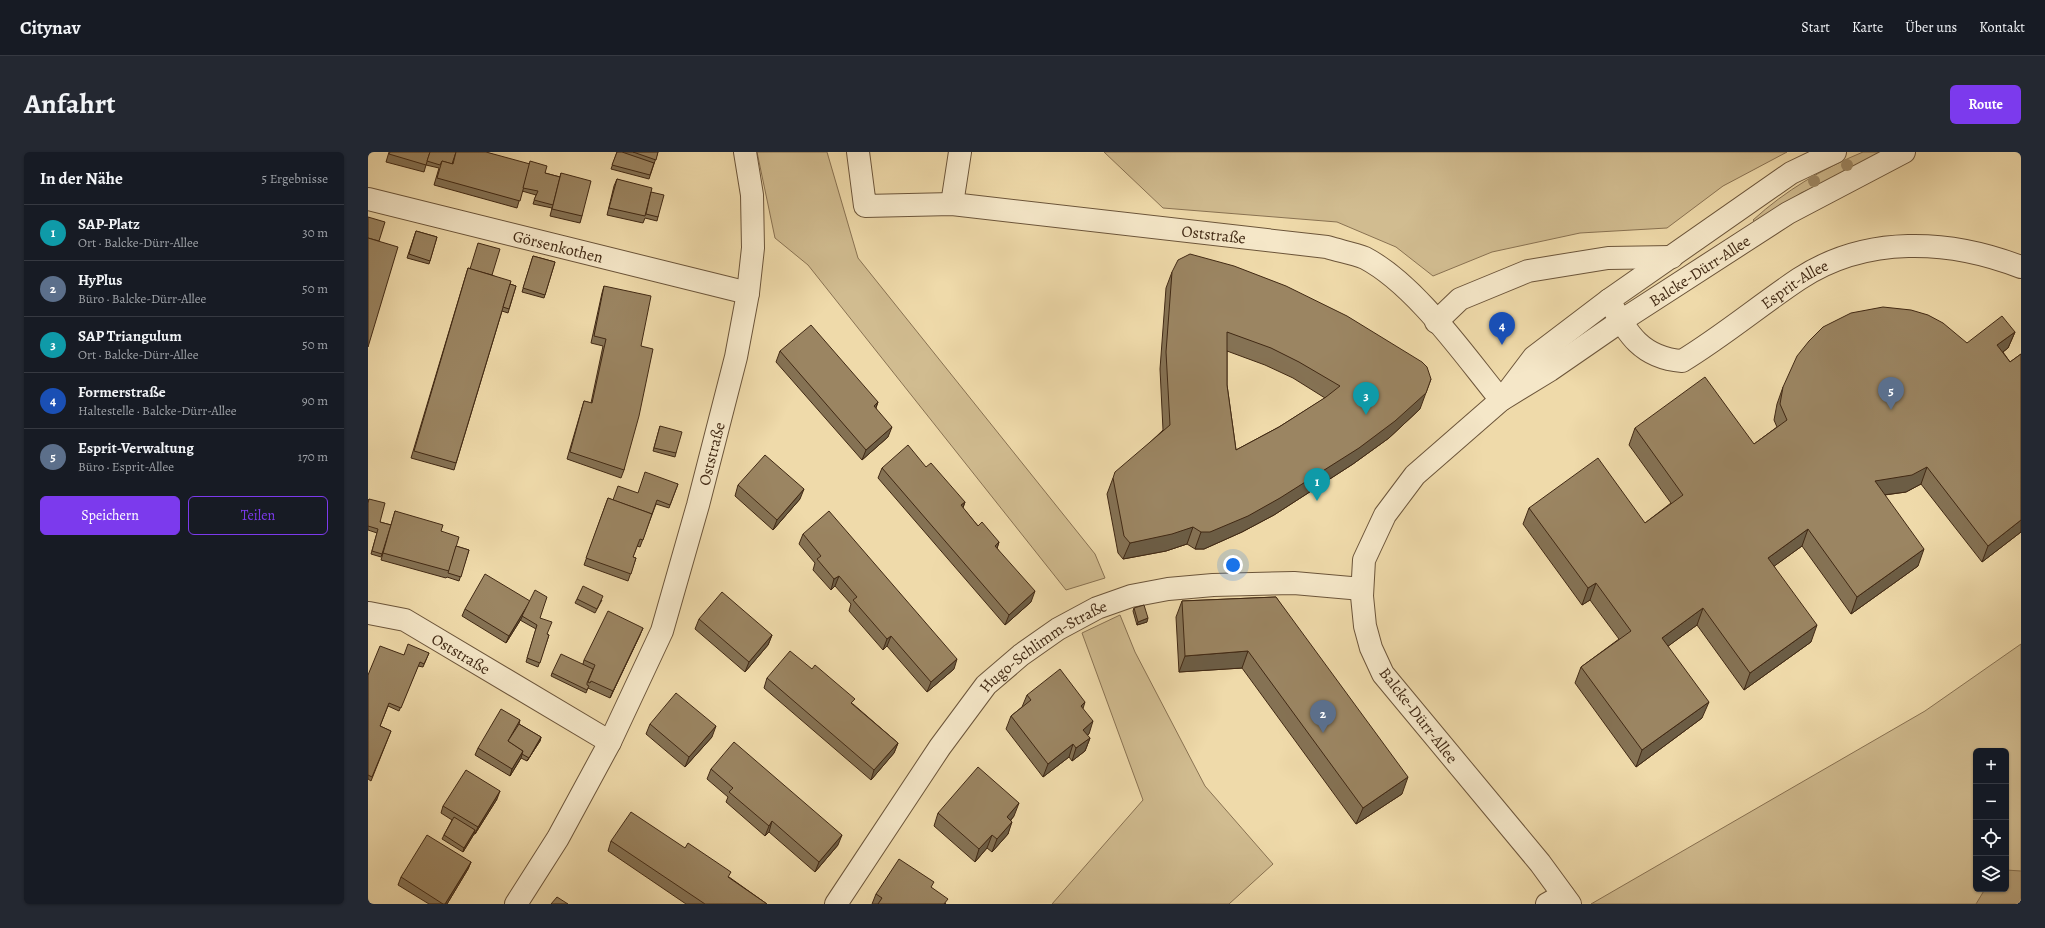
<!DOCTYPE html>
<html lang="de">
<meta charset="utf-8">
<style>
:root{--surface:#171b24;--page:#242831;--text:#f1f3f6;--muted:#9ea1a6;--line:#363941;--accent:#7c3aed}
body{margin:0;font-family:Alegreya,serif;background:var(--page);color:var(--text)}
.controls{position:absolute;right:12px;bottom:12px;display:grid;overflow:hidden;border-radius:6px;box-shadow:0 1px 3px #0004}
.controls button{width:36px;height:36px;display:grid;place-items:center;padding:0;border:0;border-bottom:1px solid var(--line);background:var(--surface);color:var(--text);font:20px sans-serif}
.you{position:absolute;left:865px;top:413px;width:14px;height:14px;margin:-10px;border:3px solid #fff;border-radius:50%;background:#1a73e8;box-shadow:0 0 0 6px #1a73e833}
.badge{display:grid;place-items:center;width:26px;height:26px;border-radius:50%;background:var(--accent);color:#fff;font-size:13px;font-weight:700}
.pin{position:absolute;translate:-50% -33px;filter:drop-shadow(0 1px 2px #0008)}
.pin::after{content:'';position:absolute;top:21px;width:14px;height:12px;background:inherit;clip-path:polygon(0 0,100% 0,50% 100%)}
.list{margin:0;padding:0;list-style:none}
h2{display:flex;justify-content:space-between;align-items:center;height:52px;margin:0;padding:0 16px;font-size:17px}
h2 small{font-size:13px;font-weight:400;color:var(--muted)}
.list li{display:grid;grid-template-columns:26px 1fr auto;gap:12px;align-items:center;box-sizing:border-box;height:56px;padding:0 16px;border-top:1px solid var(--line)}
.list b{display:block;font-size:15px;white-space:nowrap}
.list p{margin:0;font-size:13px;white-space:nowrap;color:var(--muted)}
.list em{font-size:13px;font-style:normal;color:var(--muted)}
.actions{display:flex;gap:8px;padding:12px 16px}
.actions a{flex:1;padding:9px 0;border:1px solid var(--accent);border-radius:6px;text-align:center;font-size:14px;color:var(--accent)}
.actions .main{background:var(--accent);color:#fff}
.icon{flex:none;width:22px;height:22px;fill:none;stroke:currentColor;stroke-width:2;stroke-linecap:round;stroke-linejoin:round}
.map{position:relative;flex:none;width:1653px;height:752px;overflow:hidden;border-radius:6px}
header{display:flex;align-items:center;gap:24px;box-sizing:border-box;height:56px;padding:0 20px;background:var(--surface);border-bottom:1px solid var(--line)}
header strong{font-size:19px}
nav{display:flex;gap:22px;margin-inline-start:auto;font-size:14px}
.intro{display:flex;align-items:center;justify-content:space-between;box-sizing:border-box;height:96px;padding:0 24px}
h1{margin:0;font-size:28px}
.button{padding:10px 18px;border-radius:6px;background:var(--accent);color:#fff;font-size:14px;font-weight:700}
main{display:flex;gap:24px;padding:0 24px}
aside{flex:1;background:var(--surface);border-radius:6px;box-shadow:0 1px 3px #0004}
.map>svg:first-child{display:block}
.green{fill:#d1bc90;stroke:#897252;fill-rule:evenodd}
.water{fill:#b49e77;stroke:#866f4f}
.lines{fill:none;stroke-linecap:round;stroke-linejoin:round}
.minor-casing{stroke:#6c553a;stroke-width:24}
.minor{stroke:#f5e7c8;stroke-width:22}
.tree{fill:#9f8965}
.wall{fill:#857254;stroke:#412914;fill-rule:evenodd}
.shaded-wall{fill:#6c5d45;stroke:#412914}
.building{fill:#9b8562;stroke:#412914;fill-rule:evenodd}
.labels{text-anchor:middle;stroke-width:3;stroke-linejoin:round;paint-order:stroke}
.street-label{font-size:16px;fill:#412914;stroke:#f5e7c8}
</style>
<header>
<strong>Citynav</strong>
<nav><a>Start</a><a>Karte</a><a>Über uns</a><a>Kontakt</a></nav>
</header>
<div class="intro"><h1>Anfahrt</h1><a class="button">Route</a></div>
<main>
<aside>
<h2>In der Nähe<small>5 Ergebnisse</small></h2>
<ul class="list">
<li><span class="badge" style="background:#0f9aa8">1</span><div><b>SAP-Platz</b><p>Ort · Balcke-Dürr-Allee</p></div><em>30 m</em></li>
<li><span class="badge" style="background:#5c6f8a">2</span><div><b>HyPlus</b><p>Büro · Balcke-Dürr-Allee</p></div><em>50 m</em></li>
<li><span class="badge" style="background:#0f9aa8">3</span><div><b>SAP Triangulum</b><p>Ort · Balcke-Dürr-Allee</p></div><em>50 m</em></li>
<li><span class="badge" style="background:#1a4fb4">4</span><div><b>Formerstraße</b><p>Haltestelle · Balcke-Dürr-Allee</p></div><em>90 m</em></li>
<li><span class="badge" style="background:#5c6f8a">5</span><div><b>Esprit-Verwaltung</b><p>Büro · Esprit-Allee</p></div><em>170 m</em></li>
</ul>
<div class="actions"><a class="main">Speichern</a><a>Teilen</a></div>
</aside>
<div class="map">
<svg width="1653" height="752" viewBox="0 0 1653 752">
<rect width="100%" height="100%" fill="#efdaaa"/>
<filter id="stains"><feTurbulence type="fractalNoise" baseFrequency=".005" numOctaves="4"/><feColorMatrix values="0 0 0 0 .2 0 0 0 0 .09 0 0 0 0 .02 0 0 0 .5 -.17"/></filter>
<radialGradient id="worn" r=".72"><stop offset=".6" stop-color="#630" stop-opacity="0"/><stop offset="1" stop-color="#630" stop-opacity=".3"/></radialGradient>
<g class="green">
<polygon points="389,0 459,0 490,106 727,402 737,426 698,438 440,113 407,86"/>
<polygon points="736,0 1419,0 1355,34 1299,76 1212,81 1124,100 1065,124 1028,95 969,70 795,56"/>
<path d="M1495,0H1521L1433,41L1388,71L1385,68C1418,38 1454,17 1495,0Z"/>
<polygon points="752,463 767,500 837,634 905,712 861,752 684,752 775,648 714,481"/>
<path d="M1653,492V752H1223L1557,559ZM1608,599H1638V737H1608Z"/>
</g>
<polygon class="water" points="1638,718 1653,719 1653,752 1608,752 1617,737 1638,737"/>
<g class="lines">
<defs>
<g id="minor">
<path id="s1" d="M490,0L497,54L584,52L959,95C971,99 985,101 997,106C1048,133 1096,203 1133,248"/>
<path id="s2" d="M0,47L380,141"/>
<polyline points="584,52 592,0"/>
<path id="s3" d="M1241,148C1259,182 1274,206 1314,209C1355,184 1392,153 1431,127C1498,83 1581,87 1653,115"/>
<polyline points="1068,170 1092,147 1160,119 1240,106 1304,105"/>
<polyline points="1141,238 1166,205 1241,148 1423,21 1467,0"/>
<path id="s4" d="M1,461L37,468L242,590"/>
<path id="s5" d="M148,752L190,686L242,590L294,479L330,353L368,205L380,141L385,96L384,43L377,0"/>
<path id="s6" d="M468,752L572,595L618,533L653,503L690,477L729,456L763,444L800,437L845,433L926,431L994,437"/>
<polyline points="1179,752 1195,743"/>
<path id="s7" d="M1202,752L1172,711L1015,522L1003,496L997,474L994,444L996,408L1017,363L1047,323L1133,248L1182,218L1253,169L1420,61L1536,0"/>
</g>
</defs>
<use href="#minor" class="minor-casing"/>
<use href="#minor" class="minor"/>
</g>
<g class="tree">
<circle cx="1479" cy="13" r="6"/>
<circle cx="1446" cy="29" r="6"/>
</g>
<g class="wall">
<polygon points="21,0 118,0 177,21 192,25 193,21 214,64 212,71 182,64 184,56 165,52 168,43 154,39 149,56 66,33 71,16 58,13 56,20 18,10"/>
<polygon points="249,0 290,0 281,27 243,17"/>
<polygon points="249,27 283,40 290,65 289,69 277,66 275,71 239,63 246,34"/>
<polygon points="48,79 69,85 61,112 39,106"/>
<polygon points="165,104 187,110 176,146 154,140"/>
<polygon points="100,116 124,123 142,132 148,134 140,161 134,159 86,318 43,306"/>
<path d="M804,120L1052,257L1021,286L985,312L906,363L874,380L836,397H827L819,392L798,399L755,407L750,401L739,342L745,326L795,278L792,217L798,136ZM859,199L897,213L925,226L957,246L911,275L868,298L859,233Z"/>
<polygon points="236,134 273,194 256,318 253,326 199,307 216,249 223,251 235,194 223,191 234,141"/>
<polygon points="1647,180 1640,196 1635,200 1642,210 1653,202 1653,380 1614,410 1553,332 1538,340 1517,343 1550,414 1483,462 1434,394 1406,414 1443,490 1376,538 1329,473 1300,494 1334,566 1268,615 1207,531 1213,515 1251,487 1222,448 1214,453 1155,372 1161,356 1277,371 1303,351 1261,293 1267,276 1386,292 1409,275 1406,268 1409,252 1415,235"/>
<polygon points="412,199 510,250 508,256 520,285 494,308 408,210"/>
<polygon points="292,274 308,301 307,305 285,299"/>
<polygon points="558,315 597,350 595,356 610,374 631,390 629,396 663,450 637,473 510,326 514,316"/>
<polygon points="310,332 301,356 288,352 272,395 269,394 265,405 268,406 260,429 216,413 240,346 245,348"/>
<polygon points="370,333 432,347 405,378 367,344"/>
<polygon points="0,347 12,370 23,373 27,359 73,379 88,394 101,398 91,429 79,425 78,426 13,408 19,387 13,405 3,402 9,381 0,378"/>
<polygon points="435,382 586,517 559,540 519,494 515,498 481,459 483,452 467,434 463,438 445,418 447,411 431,392"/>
<polygon points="908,445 1034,642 988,672 874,516 811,520 808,465 814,449"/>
<polygon points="209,447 234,448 227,461 207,451"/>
<polygon points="766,456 779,470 769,473 765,459"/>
<polygon points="97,457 172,466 179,482 181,483 170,515 158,510 168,477 152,468 153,467 138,491 94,464"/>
<polygon points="331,467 404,483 400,493 377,520 327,477"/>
<polygon points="272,483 242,546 220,536 218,541 183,524 184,521 215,512 216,508"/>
<polygon points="61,501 55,515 50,514 31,559 20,554 12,574 23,579 3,629 0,627 0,523 36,503"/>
<polygon points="399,526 485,552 530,591 526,601 503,628 396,536"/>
<polygon points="659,543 721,582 719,583 722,586 717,599 704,609 701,605 675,625 638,577 643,564 654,555"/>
<polygon points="152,568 151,572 173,585 172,589 159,609 153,606 142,624 107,603 110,596"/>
<polygon points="282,572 344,585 317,615 278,582"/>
<polygon points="343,617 470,693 447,720 401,680 397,684 358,650 360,645 339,627"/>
<polygon points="129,647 107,682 106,682 95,700 74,687 76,683 84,668 73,661 75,654"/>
<polygon points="570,661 646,664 643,668 640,682 624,700 619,696 607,710 566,674"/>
<polygon points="243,689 361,725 399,752 318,752 240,699"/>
<polygon points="103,710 100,717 79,752 61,752 30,733 33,725"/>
<polygon points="564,736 578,752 504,752 508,742"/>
</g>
<g class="shaded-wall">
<polygon points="1647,180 1640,196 1623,209 1629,193"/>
<polygon points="1063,227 1052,257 1021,286 985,312 906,363 874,380 836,397 827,397 833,380"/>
<polygon points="510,250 506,260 506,254"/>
<polygon points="524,275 520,285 494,308 498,298"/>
<polygon points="1559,315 1553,332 1538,340 1500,345 1507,329"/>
<polygon points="436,337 432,347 405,378 409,368"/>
<polygon points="597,350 593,360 593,353"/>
<polygon points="1653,368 1653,380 1614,410 1620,394"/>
<polygon points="825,375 819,392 798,399 755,407 762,391"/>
<polygon points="1440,377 1434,394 1394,423 1400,406"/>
<polygon points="631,390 628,400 627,394"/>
<polygon points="1556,397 1550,414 1483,462 1489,445"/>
<polygon points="471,424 467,434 463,438 466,427"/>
<polygon points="1228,431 1222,448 1214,453 1220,436"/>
<polygon points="667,439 663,450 637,473 641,463"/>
<polygon points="162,449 153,467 138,491 141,484"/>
<polygon points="1335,456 1329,473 1288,503 1294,486"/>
<polygon points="780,466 779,470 769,473 770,470"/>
<polygon points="1449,473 1443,490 1376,538 1382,521"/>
<polygon points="275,476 272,483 242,546 245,539"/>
<polygon points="404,483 400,493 377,520 381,510"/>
<polygon points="523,484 519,494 515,498 519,487"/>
<polygon points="880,499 874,516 811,520 817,504"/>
<polygon points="589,507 586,517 559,540 563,530"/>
<polygon points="717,550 713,563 713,554"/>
<polygon points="1341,550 1334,566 1268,615 1274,598"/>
<polygon points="725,569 721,582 710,590 715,578"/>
<polygon points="348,574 344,585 317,615 321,605"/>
<polygon points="173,585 172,589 159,609 161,606"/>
<polygon points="722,586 717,599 704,609 708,596"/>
<polygon points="530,591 526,601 503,628 506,618"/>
<polygon points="705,592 701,605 675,625 680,612"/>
<polygon points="155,599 153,606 142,624 144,617"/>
<polygon points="1040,625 1034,642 988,672 995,656"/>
<polygon points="132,639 129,647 107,682 110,675"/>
<polygon points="651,651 646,664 634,678 639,665"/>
<polygon points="404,669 401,680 397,684 401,674"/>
<polygon points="644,670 640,682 624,700 629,687"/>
<polygon points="107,678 106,682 95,700 96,696"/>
<polygon points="474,683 470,693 447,720 451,710"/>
<polygon points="624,683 619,696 607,710 611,697"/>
<polygon points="103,710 100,717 79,752 77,752"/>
</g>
<g class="building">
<polygon points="22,0 62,0 58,13 21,2"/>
<polygon points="62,0 88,0 84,12 74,9 72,13 59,9"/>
<polygon points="88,0 118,0 162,12 152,49 69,26 74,9 85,12"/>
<polygon points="249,0 254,0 286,11 282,23 244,13"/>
<polygon points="265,0 290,0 288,8"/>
<polygon points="162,9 179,14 177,21 192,25 185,53 166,48 170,39 155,36"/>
<polygon points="193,21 223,29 214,64 184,57"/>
<polygon points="249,27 284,36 277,64 241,56"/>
<polygon points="283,40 296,43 290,65 278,62"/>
<polygon points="0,65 17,70 11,89 0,86"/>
<polygon points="48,79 69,85 62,109 41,102"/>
<polygon points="0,86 30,95 0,195"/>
<polygon points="110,91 132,97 124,123 102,117"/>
<path d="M822,102L866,114L918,134L979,164L1054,210L1059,215L1063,227L1058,241L1027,269L991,296L912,346L880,364L842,380H833L825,375L804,382L762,391L756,384L745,326L747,320L802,273L798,200L804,120L810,108ZM859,180L903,196L931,210L972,234L958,245L911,275L868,298L859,233Z"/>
<polygon points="165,104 187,110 177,143 155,136"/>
<polygon points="100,116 143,129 88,311 46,299"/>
<polygon points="142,132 148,134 141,157 135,155"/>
<polygon points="236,134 283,144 273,194 285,197 271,264 256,318 202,300 216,249 224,251 238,187 226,184"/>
<polygon points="1515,155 1543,158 1560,163 1575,171 1599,191 1634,164 1647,180 1629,193 1642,210 1653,202 1653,368 1620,394 1559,315 1544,323 1507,329 1556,397 1489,445 1440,377 1400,406 1449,473 1382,521 1335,456 1294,486 1341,550 1274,598 1213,515 1263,479 1228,431 1220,436 1161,356 1230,306 1277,371 1315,343 1267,276 1337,225 1386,292 1419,268 1412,252 1415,235 1429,204 1441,189 1455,175 1483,161"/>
<polygon points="443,173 510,250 506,254 524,275 498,298 412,199"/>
<polygon points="292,274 314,280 308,301 286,296"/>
<polygon points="540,293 558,315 563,311 597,350 593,353 610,374 614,370 631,390 627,394 667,439 641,463 514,316"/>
<polygon points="397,303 436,337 409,368 370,333"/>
<polygon points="277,320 310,332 302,353 289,348 284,362 245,348 250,334 270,341"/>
<polygon points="240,346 284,362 275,388 272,387 265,405 268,406 263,422 218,406"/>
<polygon points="1,347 17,351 12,370 23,373 14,402 4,399 10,377 0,374 0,351"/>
<polygon points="27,359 75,373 73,379 91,385 81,419 15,401"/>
<polygon points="461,359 589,507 563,530 523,484 519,487 485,448 489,445 471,424 466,427 449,407 453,404 435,382"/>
<polygon points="88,394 101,398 93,425 80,421"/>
<polygon points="117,422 162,449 141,484 97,457"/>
<polygon points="215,434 235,444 229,457 209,447"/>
<polygon points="167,438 179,445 172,466 184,470 179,482 181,483 172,511 159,506 169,473 154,464"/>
<polygon points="354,440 404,483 381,510 331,467"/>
<polygon points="908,445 1040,625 995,656 880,499 817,504 814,449"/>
<polygon points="776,453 780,466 770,470 766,456"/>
<polygon points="240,459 275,476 245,539 223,529 222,531 220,530 227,513 216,508"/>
<polygon points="40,492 61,501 56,512 52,510 33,556 21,551 12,574 23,579 4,625 0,623 0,523 12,494 36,503"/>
<polygon points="422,499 444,517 447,513 487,547 483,551 530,591 506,618 399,526"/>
<polygon points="193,502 225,517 219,531 219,533 221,534 219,538 184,521"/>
<polygon points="692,517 717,550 713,554 725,569 715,578 722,586 708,596 705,592 680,612 643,564 663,548 659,543"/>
<polygon points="308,541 348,574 321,605 282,572"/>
<polygon points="133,557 152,568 140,589 155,599 144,617 110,596"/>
<polygon points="151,572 173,585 161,606 154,602 155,599 140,589"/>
<polygon points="366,590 474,683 451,710 404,669 401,674 361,640 365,636 343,617"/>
<polygon points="610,615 651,651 639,665 644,670 629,687 624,683 611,697 570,661"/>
<polygon points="98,618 132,639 110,675 75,654"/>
<polygon points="263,660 317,696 320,691 363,720 360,725 399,752 337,752 243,689"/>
<polygon points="86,665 107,678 96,696 76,683"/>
<polygon points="59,683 103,710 77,752 75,752 33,725"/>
<polygon points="531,707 566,730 563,735 580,747 576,752 510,752 514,746 508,742"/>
<polygon points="189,745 200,752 183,752"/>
</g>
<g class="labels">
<g class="street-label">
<text dy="6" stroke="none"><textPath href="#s1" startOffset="405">Oststraße</textPath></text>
<text dy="6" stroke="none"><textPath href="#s2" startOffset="196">Görsenkothen</textPath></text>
<text dy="6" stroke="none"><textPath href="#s7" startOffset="865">Balcke-Dürr-Allee</textPath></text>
<text dy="6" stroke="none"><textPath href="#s3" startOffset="237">Esprit-Allee</textPath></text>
<text dy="6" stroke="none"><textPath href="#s5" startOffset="494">Oststraße</textPath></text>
<text dy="6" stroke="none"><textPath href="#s6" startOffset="335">Hugo-Schlimm-Straße</textPath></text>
<text dy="6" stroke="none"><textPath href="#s4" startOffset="102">Oststraße</textPath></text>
<text transform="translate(1051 563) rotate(52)" y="6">Balcke-Dürr-Allee</text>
</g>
</g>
<rect width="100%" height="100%" filter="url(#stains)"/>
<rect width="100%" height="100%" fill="url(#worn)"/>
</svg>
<div class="controls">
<button>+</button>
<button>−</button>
<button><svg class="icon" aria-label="locate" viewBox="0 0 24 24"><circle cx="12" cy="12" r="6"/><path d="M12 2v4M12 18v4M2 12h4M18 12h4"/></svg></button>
<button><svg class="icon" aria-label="layers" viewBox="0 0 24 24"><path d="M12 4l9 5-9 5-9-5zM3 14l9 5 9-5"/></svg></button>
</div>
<div class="you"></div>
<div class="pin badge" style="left:949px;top:349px;background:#0f9aa8">1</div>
<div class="pin badge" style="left:955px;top:581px;background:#5c6f8a">2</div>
<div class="pin badge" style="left:998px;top:263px;background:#0f9aa8">3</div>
<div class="pin badge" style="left:1134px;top:193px;background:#1a4fb4">4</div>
<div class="pin badge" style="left:1523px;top:258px;background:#5c6f8a">5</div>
</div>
</main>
